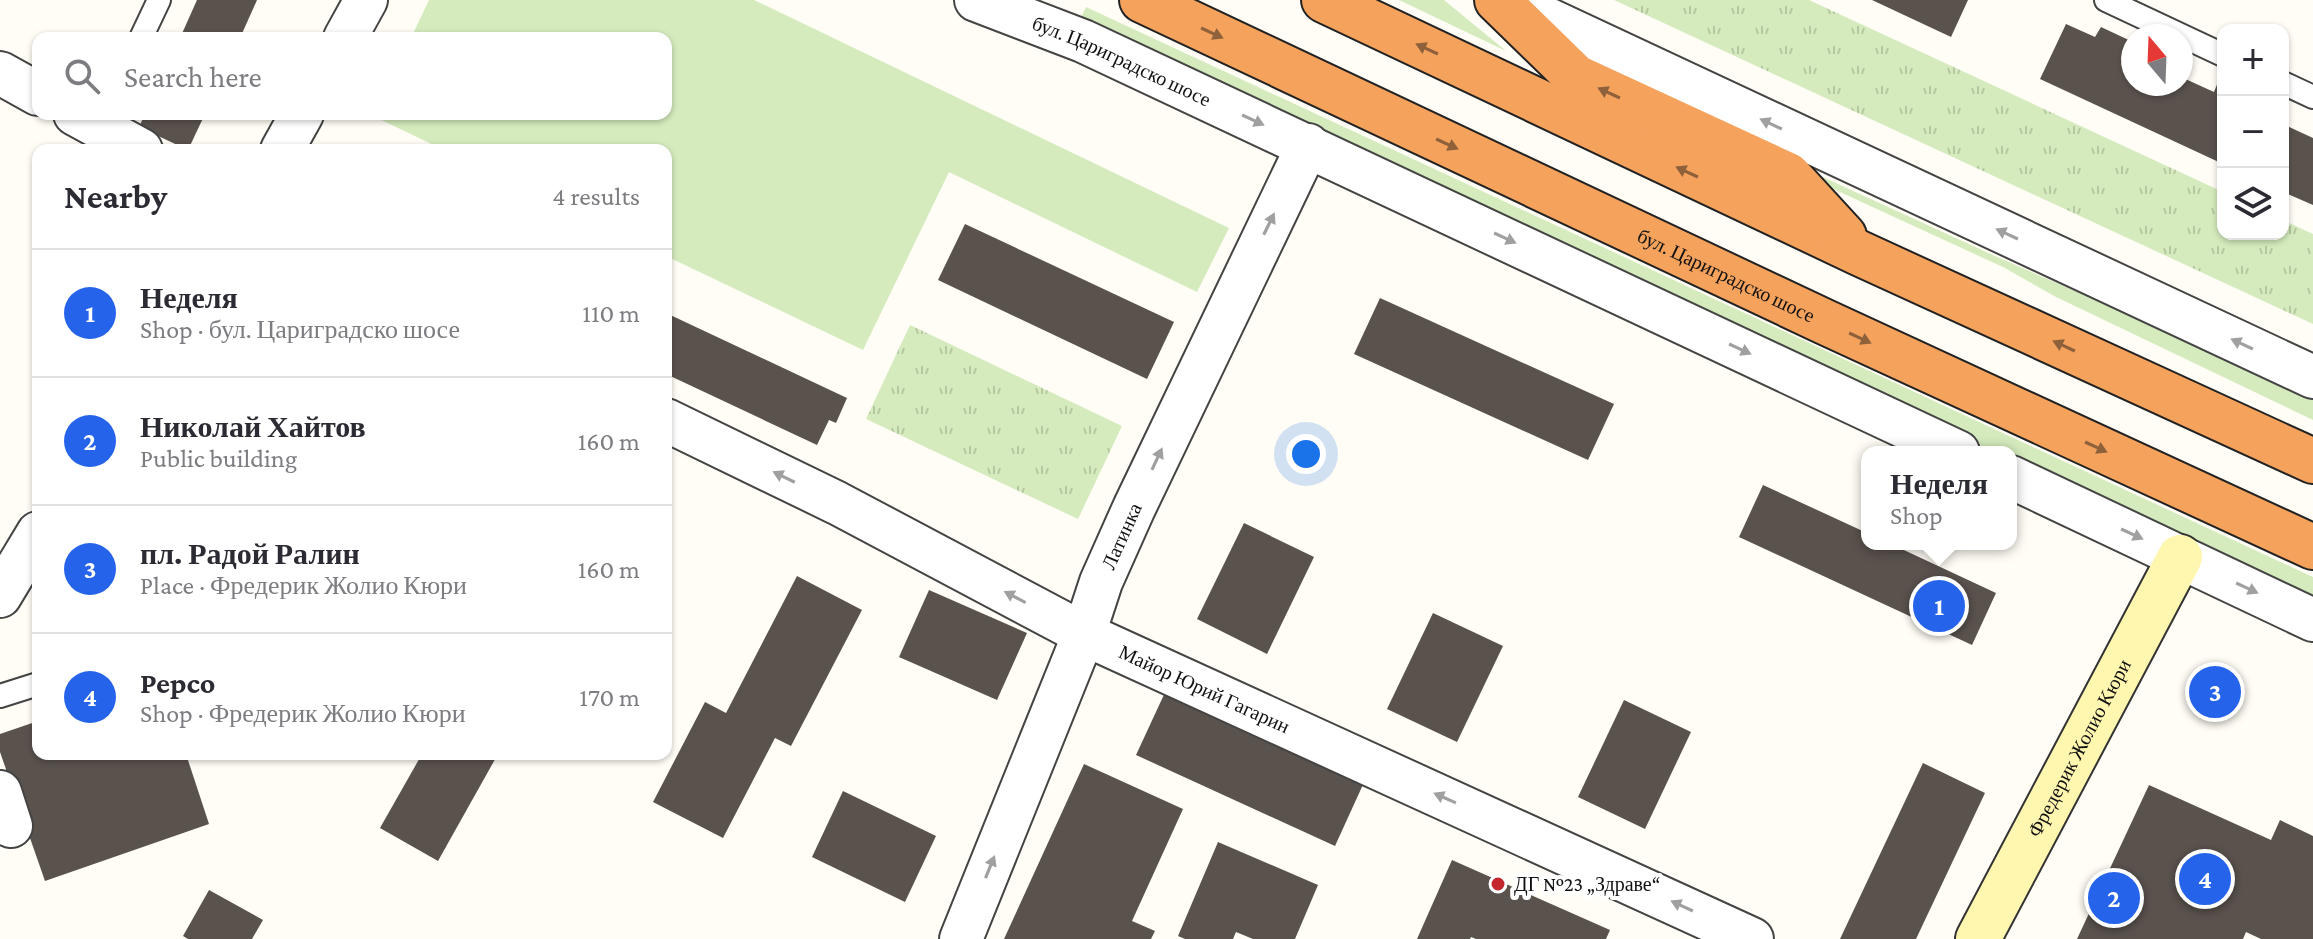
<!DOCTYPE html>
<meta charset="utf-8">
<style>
:root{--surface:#fff;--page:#f2f2f3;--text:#2b2b33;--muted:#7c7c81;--line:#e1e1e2;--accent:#2563eb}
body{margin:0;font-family:"Crimson Pro",serif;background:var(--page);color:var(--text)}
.controls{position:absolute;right:24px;top:24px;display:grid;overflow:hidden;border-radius:16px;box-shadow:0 2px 6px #0004}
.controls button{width:72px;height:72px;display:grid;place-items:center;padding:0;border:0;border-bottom:2px solid var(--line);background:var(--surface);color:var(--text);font:40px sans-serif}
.compass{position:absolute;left:2121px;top:24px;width:72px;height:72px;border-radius:50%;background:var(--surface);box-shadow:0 2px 6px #0004;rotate:341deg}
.you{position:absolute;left:1306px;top:454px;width:28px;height:28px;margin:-20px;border:6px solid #fff;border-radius:50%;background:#1a73e8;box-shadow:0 0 0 12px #1a73e833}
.badge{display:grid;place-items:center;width:52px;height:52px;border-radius:50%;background:var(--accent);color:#fff;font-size:26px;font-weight:700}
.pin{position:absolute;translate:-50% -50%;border:4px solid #fff;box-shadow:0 2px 8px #0006}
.popup{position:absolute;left:1861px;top:446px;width:156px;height:104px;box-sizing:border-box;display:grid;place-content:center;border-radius:16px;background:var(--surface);filter:drop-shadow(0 2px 6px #0005);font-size:26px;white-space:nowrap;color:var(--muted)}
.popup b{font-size:30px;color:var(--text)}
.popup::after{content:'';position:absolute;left:50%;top:100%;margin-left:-16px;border:16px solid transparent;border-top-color:var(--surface)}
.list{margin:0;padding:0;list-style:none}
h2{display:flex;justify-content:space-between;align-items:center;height:104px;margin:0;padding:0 32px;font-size:34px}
h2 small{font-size:26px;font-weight:400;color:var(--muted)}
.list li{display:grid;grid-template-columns:52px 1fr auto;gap:24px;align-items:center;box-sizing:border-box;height:128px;padding:0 32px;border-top:2px solid var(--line)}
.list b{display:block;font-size:30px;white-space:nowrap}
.list p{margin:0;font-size:26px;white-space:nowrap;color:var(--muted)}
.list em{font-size:26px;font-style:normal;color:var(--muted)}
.icon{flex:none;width:44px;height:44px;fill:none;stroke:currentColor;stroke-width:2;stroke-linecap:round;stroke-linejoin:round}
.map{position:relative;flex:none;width:2313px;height:939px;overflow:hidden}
.search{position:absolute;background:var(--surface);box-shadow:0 2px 6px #0004;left:32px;top:32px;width:640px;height:88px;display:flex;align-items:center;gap:20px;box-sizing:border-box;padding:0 28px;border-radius:16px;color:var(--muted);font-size:30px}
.panel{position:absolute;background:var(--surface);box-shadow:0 2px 6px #0004;left:32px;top:144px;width:640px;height:616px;border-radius:16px}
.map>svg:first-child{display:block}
.grass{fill:#d5ebbd}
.park{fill:url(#park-tufts)}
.building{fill:#5a524d}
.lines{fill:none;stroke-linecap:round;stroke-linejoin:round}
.lane-casing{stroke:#444;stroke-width:26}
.street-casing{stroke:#444;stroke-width:46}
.secondary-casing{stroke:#333;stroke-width:48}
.highway-casing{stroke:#222;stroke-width:48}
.lane{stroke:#fff;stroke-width:22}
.street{stroke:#fff;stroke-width:42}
.secondary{stroke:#fff6b0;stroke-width:44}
.highway{stroke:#f5a25d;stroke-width:44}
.oneway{fill:#8e613b}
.oneway2{fill:#a0a0a0}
.poi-dot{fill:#c4262e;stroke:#fff;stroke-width:3}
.labels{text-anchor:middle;stroke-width:8;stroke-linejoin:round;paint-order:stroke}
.street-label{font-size:20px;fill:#111;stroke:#fff}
.poi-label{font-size:20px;fill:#111;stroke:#fff;text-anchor:start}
</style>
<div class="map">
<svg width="2313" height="939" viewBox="0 0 2313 939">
<defs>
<pattern id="park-tufts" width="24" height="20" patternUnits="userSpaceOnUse" patternTransform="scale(2)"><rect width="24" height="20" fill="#d5ebbd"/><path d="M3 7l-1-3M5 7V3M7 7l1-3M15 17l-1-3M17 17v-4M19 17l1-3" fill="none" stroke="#b6c8a1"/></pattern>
</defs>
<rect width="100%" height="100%" fill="#fffdf5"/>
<g class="grass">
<polygon points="429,0 754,0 1229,228 1197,292 949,172 863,350 666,256 666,150 444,150 373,116 666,114 666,38 411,38"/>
<polygon points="1399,0 1444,0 1506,51"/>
<polygon points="1086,7 2313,577 2313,600 2011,460 2011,452 1994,452 1077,25"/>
<polygon points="1605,77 1995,256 2313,395 2313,420 2054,296 2005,268 1603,83"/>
</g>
<g class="park">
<polygon points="1614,0 1809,0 2223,192 2223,234 2283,234 2283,220 2313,234 2313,324"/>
<polygon points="910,325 1122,426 1078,519 866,419"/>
</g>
<g class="building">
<polygon points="197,0 257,0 240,38 180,38"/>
<polygon points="1872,0 1968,0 1951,37"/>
<polygon points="2066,24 2095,37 2101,27 2133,42 2133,84 2181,84 2181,77 2214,92 2218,82 2223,84 2223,164 2040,79"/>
<polygon points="145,114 205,114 188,150 139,127"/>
<polygon points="2283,124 2313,138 2313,205 2283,192"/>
<polygon points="965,224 1174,322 1147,379 938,280"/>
<polygon points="1380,298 1614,404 1588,460 1354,354"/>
<polygon points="666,313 847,398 836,423 829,420 817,445 666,374"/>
<polygon points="1763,485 1867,533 1867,544 1891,544 1996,593 1972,645 1739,537"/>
<polygon points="1244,523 1314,557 1267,654 1197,619"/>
<polygon points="797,576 862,610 791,746 775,738 723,838 653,802 705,702 726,713"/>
<polygon points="929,590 1027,633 997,700 899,657"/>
<polygon points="1433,613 1503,646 1457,742 1387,709"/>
<polygon points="1168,686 1366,778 1335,846 1136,755"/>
<polygon points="1624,700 1691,732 1645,829 1578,797"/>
<polygon points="38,721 38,754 186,754 209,824 45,881 0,752 0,734"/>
<polygon points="422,754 498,754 438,861 380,828"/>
<polygon points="1923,763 1985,793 1916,939 1840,939"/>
<polygon points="1084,764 1183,809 1132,921 1155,931 1151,939 1004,939"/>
<polygon points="2149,785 2271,840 2280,820 2313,836 2313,939 2261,939 2246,932 2243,939 2077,939"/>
<polygon points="843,791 936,836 905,902 812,857"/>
<polygon points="1218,842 1318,885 1295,939 1253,939 1236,932 1233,939 1185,939 1178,936"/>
<polygon points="1452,860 1610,930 1606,939 1476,939 1471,937 1470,939 1417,939"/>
<polygon points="209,890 263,920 252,939 188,939 183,936"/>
</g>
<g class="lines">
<defs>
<g id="lane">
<polyline points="2106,0 2223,55"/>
<polyline points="141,38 159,0"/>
<polyline points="2283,83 2313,97"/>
<polyline points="0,696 38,684"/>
</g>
<g id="street">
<path id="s1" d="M976,0L1083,41L1958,452"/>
<polyline points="1507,0 2313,377"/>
<polyline points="345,38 366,0"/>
<polyline points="0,73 38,94"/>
<polyline points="75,114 141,150"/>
<polyline points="282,150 302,114"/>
<path id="s2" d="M666,420L837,503L1084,634L1752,939"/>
<polyline points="2011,477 2313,620"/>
<polyline points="0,596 38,533"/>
<polyline points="0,792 11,826"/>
<path id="s3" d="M961,939L1084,634L1101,582L1134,508L1308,145"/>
</g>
<g id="secondary">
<path id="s4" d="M1978,939L2180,557"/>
</g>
<g id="highway">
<path id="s5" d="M1142,0L1825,322L2313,547"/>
<polyline points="1324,0 1859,253 2313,461"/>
<polyline points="1497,0 1576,77 1788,175 1844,236"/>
</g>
</defs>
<use href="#lane" class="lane-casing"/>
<use href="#street" class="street-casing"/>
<use href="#secondary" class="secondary-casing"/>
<use href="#highway" class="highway-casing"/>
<use href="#lane" class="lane"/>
<use href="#street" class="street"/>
<use href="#secondary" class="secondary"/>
<use href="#highway" class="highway"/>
</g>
<defs><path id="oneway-solid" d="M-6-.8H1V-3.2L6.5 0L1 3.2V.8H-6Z" transform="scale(2)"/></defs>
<g class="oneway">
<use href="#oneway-solid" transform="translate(1212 33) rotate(25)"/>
<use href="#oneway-solid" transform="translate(1427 49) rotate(-155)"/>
<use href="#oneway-solid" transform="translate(1609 93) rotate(-155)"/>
<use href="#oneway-solid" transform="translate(1447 144) rotate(25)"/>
<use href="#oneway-solid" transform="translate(1687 172) rotate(-155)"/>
<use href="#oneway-solid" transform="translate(1860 338) rotate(25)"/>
<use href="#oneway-solid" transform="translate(2064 346) rotate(-155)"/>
<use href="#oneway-solid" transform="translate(2096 447) rotate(25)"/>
</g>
<g class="oneway2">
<use href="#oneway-solid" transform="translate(1253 120) rotate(25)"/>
<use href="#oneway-solid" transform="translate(1771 124) rotate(-155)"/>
<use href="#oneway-solid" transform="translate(1269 224) rotate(-64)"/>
<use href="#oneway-solid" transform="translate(2007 234) rotate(-155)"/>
<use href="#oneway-solid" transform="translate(1505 238) rotate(25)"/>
<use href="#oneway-solid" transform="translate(2242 344) rotate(-155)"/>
<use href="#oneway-solid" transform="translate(1740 349) rotate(25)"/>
<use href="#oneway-solid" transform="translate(1157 459) rotate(-65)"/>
<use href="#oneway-solid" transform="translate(784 477) rotate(-154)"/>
<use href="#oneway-solid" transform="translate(2132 534) rotate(25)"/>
<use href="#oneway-solid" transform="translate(2247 588) rotate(25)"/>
<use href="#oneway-solid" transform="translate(1015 597) rotate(-152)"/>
<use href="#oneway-solid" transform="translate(1445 798) rotate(-156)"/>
<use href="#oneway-solid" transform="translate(990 867) rotate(-68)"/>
<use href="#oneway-solid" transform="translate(1682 906) rotate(-155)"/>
</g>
<circle class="poi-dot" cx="1498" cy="884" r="8"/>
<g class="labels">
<g class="street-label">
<text dy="7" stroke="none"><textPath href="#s1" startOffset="158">бул. Цариградско шосе</textPath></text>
<text dy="7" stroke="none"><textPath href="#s5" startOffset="646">бул. Цариградско шосе</textPath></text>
<text dy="7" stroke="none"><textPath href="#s3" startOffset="434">Латинка</textPath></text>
<text dy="7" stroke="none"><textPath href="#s2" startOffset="602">Майор Юрий Гагарин</textPath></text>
<text dy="7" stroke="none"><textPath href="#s4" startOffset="216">Фредерик Жолио Кюри</textPath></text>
</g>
<g class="poi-label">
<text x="1514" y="891">ДГ №23 „Здраве“</text>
</g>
</g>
</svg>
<div class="controls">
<button>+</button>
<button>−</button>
<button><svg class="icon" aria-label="layers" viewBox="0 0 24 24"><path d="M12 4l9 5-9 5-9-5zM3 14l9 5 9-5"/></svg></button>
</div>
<svg class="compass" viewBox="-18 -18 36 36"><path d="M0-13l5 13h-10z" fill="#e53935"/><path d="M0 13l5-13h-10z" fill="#7c7c81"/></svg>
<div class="you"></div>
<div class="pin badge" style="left:1939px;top:606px">1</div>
<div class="popup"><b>Неделя</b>Shop</div>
<div class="pin badge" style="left:2114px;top:898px">2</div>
<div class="pin badge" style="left:2215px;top:692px">3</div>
<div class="pin badge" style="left:2205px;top:879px">4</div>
<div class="search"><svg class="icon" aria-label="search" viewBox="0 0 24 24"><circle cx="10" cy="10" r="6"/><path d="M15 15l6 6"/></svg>Search here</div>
<section class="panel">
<h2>Nearby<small>4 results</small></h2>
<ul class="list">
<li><span class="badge">1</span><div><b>Неделя</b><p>Shop · бул. Цариградско шосе</p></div><em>110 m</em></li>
<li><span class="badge">2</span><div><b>Николай Хайтов</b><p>Public building</p></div><em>160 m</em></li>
<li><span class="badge">3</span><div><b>пл. Радой Ралин</b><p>Place · Фредерик Жолио Кюри</p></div><em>160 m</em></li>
<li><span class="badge">4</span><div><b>Pepco</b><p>Shop · Фредерик Жолио Кюри</p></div><em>170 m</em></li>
</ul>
</section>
</div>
